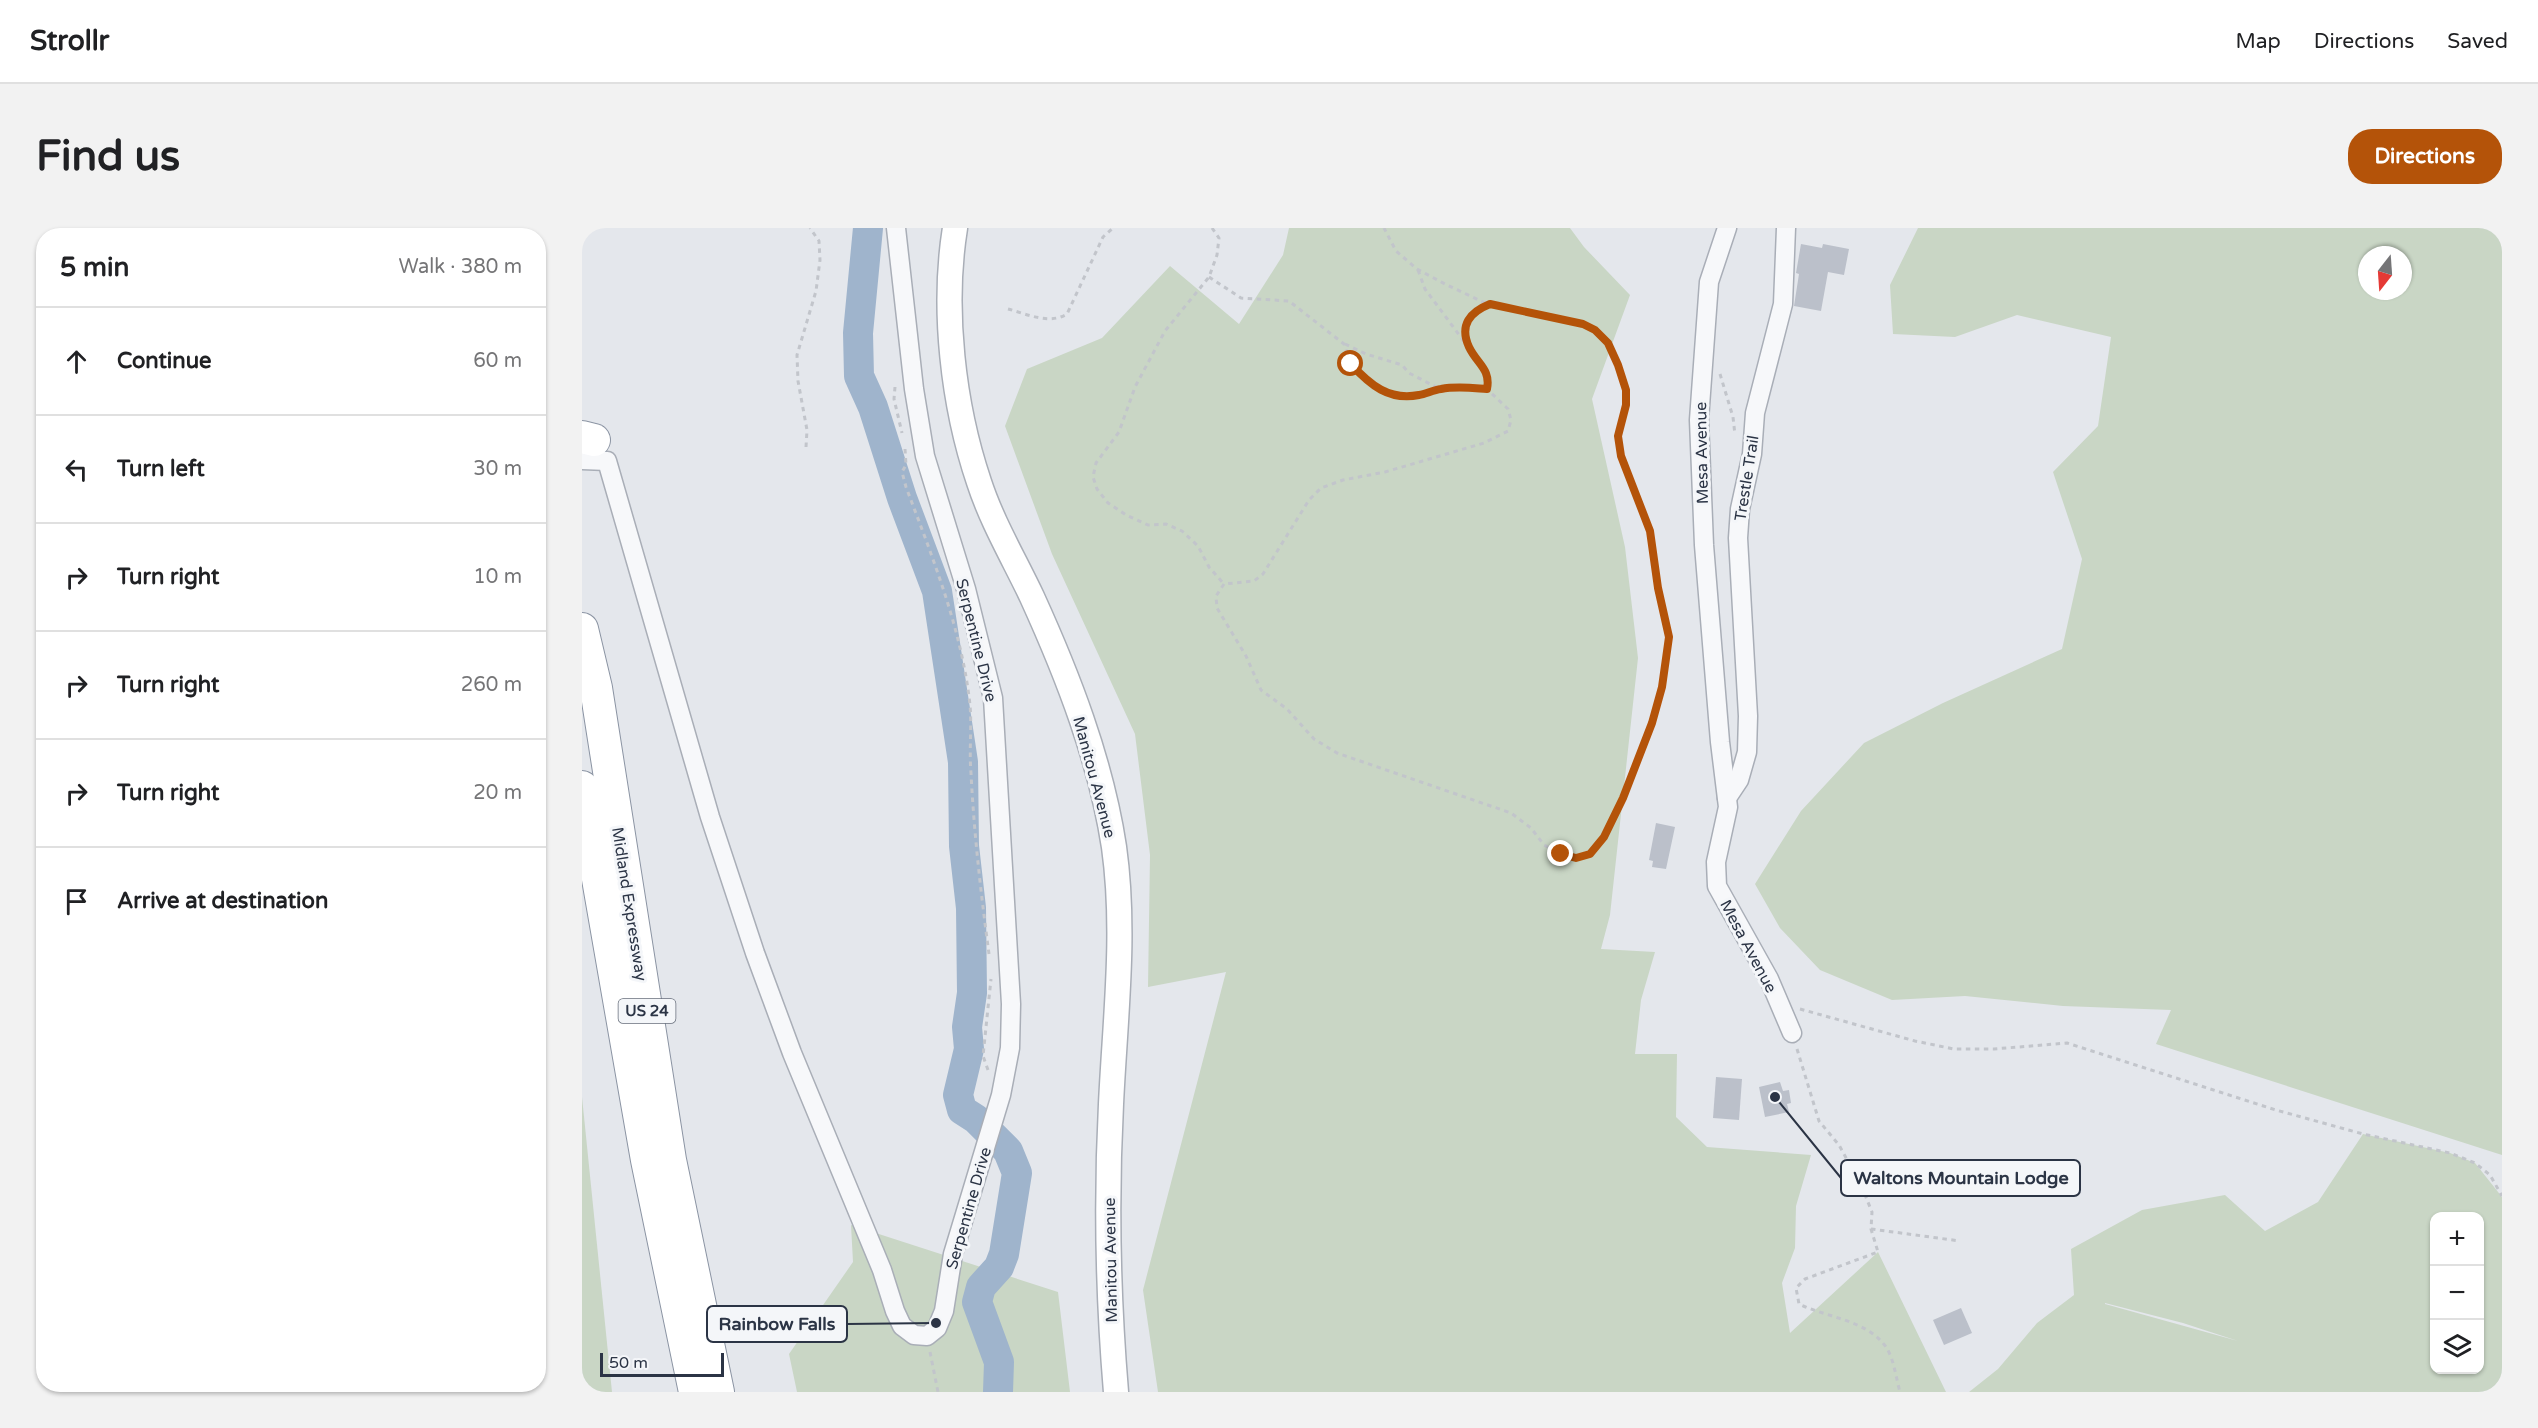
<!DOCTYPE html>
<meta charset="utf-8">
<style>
:root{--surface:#fff;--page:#f2f2f2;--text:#202124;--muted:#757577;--line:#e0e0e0;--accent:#b45309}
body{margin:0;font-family:"Varela Round",sans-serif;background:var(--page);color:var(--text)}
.controls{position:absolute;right:18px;bottom:18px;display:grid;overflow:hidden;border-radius:12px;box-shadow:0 2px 4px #0004}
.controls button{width:54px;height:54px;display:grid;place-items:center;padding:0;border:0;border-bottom:2px solid var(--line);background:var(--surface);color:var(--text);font:30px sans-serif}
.compass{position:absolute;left:1776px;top:18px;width:54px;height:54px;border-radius:50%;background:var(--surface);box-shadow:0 2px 4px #0004;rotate:197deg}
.scale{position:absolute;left:18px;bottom:15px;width:124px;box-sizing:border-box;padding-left:6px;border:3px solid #2b3445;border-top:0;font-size:16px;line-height:21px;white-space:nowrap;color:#2b3445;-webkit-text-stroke:4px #f4f6f9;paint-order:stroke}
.stop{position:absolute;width:18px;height:18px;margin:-14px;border:4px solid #b45309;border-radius:50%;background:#fff}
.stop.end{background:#b45309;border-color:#fff;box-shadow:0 2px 6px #0008}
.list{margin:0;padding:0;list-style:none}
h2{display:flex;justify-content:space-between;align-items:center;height:78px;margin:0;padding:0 24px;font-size:26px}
h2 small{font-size:20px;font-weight:400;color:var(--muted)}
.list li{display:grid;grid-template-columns:39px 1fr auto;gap:18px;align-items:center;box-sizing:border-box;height:108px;padding:0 24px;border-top:2px solid var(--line)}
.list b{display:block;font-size:22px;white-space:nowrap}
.list em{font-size:20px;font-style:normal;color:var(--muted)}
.icon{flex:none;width:33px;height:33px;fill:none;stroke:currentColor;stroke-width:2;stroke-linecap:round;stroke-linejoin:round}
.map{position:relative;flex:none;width:1920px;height:1164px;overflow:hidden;border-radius:24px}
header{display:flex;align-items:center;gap:36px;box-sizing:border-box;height:84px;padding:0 30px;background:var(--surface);border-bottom:2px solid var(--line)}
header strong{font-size:28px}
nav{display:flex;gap:33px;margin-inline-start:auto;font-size:21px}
.intro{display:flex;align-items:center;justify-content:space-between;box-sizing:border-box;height:144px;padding:0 36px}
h1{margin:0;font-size:42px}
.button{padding:15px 27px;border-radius:24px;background:var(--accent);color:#fff;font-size:21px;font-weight:700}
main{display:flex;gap:36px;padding:0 36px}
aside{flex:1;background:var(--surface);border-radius:24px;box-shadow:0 2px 4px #0004}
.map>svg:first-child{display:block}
.green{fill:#c9d6c5;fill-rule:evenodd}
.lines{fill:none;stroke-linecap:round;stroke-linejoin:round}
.river{stroke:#9fb4cc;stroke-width:30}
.building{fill:#bbc0ca}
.street-casing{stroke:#a9aeb7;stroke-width:21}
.secondary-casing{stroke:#a9aeb7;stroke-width:27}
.highway-casing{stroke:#8b94a3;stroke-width:34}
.path{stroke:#c2c5cb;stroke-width:3;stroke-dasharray:4.5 4.5;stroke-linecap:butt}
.street{stroke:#f7f8fa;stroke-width:18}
.secondary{stroke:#fff;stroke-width:24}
.highway{stroke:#fff;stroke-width:32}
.route{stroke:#b45309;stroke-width:8}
.labels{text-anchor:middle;stroke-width:6;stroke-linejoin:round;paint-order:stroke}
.shield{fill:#f4f6f9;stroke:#676e7b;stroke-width:1.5}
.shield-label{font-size:15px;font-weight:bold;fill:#2b3445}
.street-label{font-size:16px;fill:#2b3445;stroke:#f4f6f9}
.leader{fill:none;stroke:#2b3445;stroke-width:2}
.callout-dot{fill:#2b3445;stroke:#f4f6f9;stroke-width:2}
.callout{fill:#f4f6f9;stroke:#2b3445;stroke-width:2}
.callout-label{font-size:18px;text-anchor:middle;font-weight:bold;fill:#2b3445}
</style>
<header>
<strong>Strollr</strong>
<nav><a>Map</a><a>Directions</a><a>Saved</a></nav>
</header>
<div class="intro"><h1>Find us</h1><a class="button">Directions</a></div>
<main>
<aside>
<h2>5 min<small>Walk · 380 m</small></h2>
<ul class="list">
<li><svg class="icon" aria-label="ahead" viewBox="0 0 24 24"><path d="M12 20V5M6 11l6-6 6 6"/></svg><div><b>Continue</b></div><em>60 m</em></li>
<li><svg class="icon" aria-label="left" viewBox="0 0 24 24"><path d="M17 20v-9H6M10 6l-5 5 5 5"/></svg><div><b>Turn left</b></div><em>30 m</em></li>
<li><svg class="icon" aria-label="right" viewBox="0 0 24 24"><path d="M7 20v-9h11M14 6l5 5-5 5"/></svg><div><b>Turn right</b></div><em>10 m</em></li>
<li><svg class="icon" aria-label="right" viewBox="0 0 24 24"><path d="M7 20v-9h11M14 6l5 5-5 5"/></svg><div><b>Turn right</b></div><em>260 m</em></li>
<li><svg class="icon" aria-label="right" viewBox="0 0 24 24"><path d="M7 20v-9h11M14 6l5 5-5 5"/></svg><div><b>Turn right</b></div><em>20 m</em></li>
<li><svg class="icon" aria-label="arrive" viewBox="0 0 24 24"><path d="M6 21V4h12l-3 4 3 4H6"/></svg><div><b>Arrive at destination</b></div></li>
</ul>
</aside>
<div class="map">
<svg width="1920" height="1164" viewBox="0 0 1920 1164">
<rect width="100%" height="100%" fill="#e4e7ec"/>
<g class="green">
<polygon points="707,0 988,0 1002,19 1048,67 1010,171 1043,319 1056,430 1028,687 1019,721 1073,724 1059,772 1053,826 1095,826 1094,889 1125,919 1229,927 1214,978 1213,1020 1200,1055 1208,1105 1296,1024 1364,1164 576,1164 561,1062 644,744 566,759 568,627 553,506 470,326 423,198 445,141 520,110 588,38 657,96 701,27"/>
<path d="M1336,0H1920V927L1574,816L1589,782L1481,778L1383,768L1310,772L1238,742L1198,700L1173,656L1219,583L1282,515L1361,475L1480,421L1500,331L1471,244L1516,198L1529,109L1435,87L1373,109L1311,106L1308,57ZM1785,27H1821V63H1785Z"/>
<polygon points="0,869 30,1164 0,1164"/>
<path d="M1781,906L1868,925L1893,935L1920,969V1164H1387L1416,1141L1455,1095L1492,1067L1489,1021L1560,982L1643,967L1683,1003L1736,974ZM1852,988H1898V1142H1852ZM1523,1075L1601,1095L1656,1113L1523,1076Z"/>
<polygon points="269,997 476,1064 488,1164 215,1164 207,1126 271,1034"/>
</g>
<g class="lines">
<polyline class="river" points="286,0 276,105 277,148 291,179 320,270 355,363 381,534 382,618 389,680 390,765 385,799 387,821 376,867 380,882 394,891 426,923 435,945 422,1026 417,1039 399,1059 395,1074 417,1134 416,1164"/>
</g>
<g class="building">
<polygon points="1219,16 1240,20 1241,16 1267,21 1262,47 1246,44 1239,83 1212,78 1217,46 1214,45"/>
<polygon points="1074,595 1093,599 1084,641 1070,639 1071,633 1067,632"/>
<polygon points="1134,849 1160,851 1157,892 1131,890"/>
<polygon points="1198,854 1201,863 1207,862 1209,875 1205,876 1207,884 1183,889 1177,859"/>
<polygon points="1379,1080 1390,1105 1362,1117 1351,1092"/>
</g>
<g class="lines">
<defs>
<g id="street">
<polyline points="1145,0 1127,54 1117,192 1122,317 1138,514 1146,579 1134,634 1135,658 1187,751 1210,805"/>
<polyline points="0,232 25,233 128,589 173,725 210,825 300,1042 313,1083 320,1098 332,1107 345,1108 355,1100 362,1083 371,1026 419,867 428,820 429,776 411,470 384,361 343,228 332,161 314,0"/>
<polyline points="1145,570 1157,552 1165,524 1166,488 1156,310 1158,281 1170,226 1173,185 1201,76 1204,0"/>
</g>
<path id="secondary" d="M373,0C360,81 371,177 397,254C410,294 432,331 450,369C486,448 519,533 532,619C544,704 533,791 529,876C524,972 526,1069 534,1164"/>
<g id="highway">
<polyline points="0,209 12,212"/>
<polyline points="0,401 14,460 88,932 136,1164"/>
<polyline points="0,559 65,932 113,1164"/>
</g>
</defs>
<use href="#street" class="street-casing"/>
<use href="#secondary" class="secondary-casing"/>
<use href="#highway" class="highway-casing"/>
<g class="path">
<polyline points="630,0 637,10 635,27 627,49 583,103 553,159 537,204 514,235 511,249 515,261 526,275 544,287 566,297 584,296 600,303 616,318 627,339 642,356"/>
<polyline points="836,42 843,61 904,143 907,153 906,160"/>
<polyline points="627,49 659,70 707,73 762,116 769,136 798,163 819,169 838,167 857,161 882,159 905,161 926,181 929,192 926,203 902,215 803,244 761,252 739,260 727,272 681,346 672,353 642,356"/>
<path d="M426,81C445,86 467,97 485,86L521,9L531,0"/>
<polyline points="763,116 784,126 820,137 827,145 856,160"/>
<path d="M887,117C883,93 883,86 907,76"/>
<polyline points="1138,146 1151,189 1153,207"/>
<polyline points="313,159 312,171 320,205"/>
<polyline points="224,219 225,202 216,153 215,127 234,63 238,32 237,13 228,0"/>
<path d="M323,221L324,237L320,244L324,259C350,328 380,402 388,477C390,500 387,522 389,545C392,606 399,666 407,726"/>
<polyline points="642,356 634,368 635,380 664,428 679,462 705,481 732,511 755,525 929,585 949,600 962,617 979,626 994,630 1008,626 1022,609 1040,570 1070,495 1080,458 1086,425 1087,409 1076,360 1068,303 1039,228 1036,209 1044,177 1044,162 1036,137 1026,115 1013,102 1001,96 901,74 863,56 835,41 814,23 802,0"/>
<polyline points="1218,781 1333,813 1372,821 1412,821 1485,815 1694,882 1781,906 1868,925 1893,935 1908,947 1920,968"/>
<path d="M1215,821L1237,893L1257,917L1279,957L1290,984L1289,1001L1296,1024L1223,1051L1214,1060L1217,1076C1246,1090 1285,1092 1304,1119C1312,1131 1314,1150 1318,1164"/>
<polyline points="406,842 401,828 409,751"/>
<polyline points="1289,1001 1378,1013"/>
<polyline points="348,1124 356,1164"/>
</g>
<use href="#street" class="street"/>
<use href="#secondary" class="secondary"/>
<use href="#highway" class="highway"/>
</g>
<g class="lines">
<path class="route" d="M769,136C788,157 807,173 837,167C844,166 851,162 859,161C875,158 890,160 905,161C909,141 895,136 887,119C877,97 888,84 908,76L1001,96L1013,102L1026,115L1036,137L1044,162V177L1036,208L1039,228L1068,303L1076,360L1087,409L1080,459L1070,495L1041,570L1022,609L1008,626L994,630L979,626"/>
</g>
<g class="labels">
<rect class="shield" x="36.5" y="771" width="57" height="24" rx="4.5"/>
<g class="shield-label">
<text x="65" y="788">US 24</text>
</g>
<g class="street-label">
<text transform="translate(1119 225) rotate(-91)" y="6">Mesa Avenue</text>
<text transform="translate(1164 250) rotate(-81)" y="6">Trestle Trail</text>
<text transform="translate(395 412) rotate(76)" y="6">Serpentine Drive</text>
<text transform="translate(513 549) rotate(75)" y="6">Manitou Avenue</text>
<text transform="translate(48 676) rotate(81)" y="6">Midland Expressway</text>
<text transform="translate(1167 718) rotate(62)" y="6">Mesa Avenue</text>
<text transform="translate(386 980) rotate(-74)" y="6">Serpentine Drive</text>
<text transform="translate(528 1032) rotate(-91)" y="6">Manitou Avenue</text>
</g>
</g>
<path class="leader" d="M1193 869L1259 950M354 1095L265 1096"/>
<g class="callout-dot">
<circle cx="1193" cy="869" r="6"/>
<circle cx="354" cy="1095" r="6"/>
</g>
<g class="callout">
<rect x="1259" y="932" width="239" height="36" rx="6"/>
<rect x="125" y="1078" width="140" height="36" rx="6"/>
</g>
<g class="callout-label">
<text x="1379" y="956">Waltons Mountain Lodge</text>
<text x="195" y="1102">Rainbow Falls</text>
</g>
</svg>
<div class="controls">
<button>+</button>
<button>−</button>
<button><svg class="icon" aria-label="layers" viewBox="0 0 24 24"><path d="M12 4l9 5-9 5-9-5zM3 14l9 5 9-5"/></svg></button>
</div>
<svg class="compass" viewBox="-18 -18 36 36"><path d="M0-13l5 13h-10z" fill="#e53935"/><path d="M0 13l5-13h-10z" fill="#757577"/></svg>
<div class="scale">50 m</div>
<div class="stop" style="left:769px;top:136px"></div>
<div class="stop end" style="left:979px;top:626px"></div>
</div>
</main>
